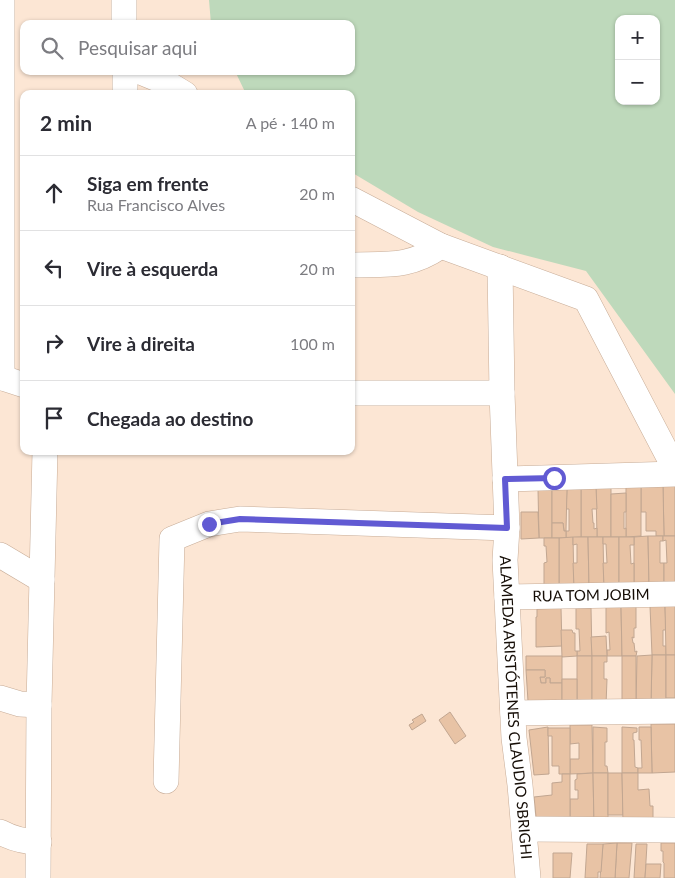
<!DOCTYPE html>
<html lang="pt">
<meta charset="utf-8">
<style>
:root{--surface:#fff;--page:#f7f7f7;--text:#2b2b33;--muted:#7c7c81;--line:#e1e1e2}
body{margin:0;font-family:Lato,sans-serif;background:var(--page);color:var(--text)}
.controls{position:absolute;right:15px;top:15px;display:grid;overflow:hidden;border-radius:10px;box-shadow:0 1px 4px #0004}
.controls button{width:45px;height:45px;display:grid;place-items:center;padding:0;border:0;border-bottom:1px solid var(--line);background:var(--surface);color:var(--text);font:25px sans-serif}
.stop{position:absolute;width:15px;height:15px;margin:-11px;border:4px solid #615ad3;border-radius:50%;background:#fff}
.stop.end{background:#615ad3;border-color:#fff;box-shadow:0 1px 5px #0008}
.list{margin:0;padding:0;list-style:none}
h2{display:flex;justify-content:space-between;align-items:center;height:65px;margin:0;padding:0 20px;font-size:21px}
h2 small{font-size:16px;font-weight:400;color:var(--muted)}
.list li{display:grid;grid-template-columns:32px 1fr auto;gap:15px;align-items:center;box-sizing:border-box;height:75px;padding:0 20px;border-top:1px solid var(--line)}
.list b{display:block;font-size:19px;white-space:nowrap}
.list p{margin:0;font-size:16px;white-space:nowrap;color:var(--muted)}
.list em{font-size:16px;font-style:normal;color:var(--muted)}
.icon{flex:none;width:28px;height:28px;fill:none;stroke:currentColor;stroke-width:2;stroke-linecap:round;stroke-linejoin:round}
.map{position:relative;flex:none;width:675px;height:878px;overflow:hidden}
.search{position:absolute;background:var(--surface);box-shadow:0 1px 4px #0004;left:20px;top:20px;width:335px;height:55px;display:flex;align-items:center;gap:12px;box-sizing:border-box;padding:0 18px;border-radius:10px;color:var(--muted);font-size:19px}
.panel{position:absolute;background:var(--surface);box-shadow:0 1px 4px #0004;left:20px;top:90px;width:335px;height:365px;border-radius:10px}
.map>svg:first-child{display:block}
.green{fill:#bed9bb;fill-rule:evenodd}
.building{fill:#e8c3a5;stroke:#c1a691}
.lines{fill:none;stroke-linecap:round;stroke-linejoin:round}
.minor-casing{stroke:#c7ac97;stroke-width:26}
.minor{stroke:#fff;stroke-width:25}
.route{stroke:#615ad3;stroke-width:6}
.labels{text-anchor:middle;stroke-width:4;stroke-linejoin:round;paint-order:stroke}
.street-label{font-size:15px;fill:#150d06;stroke:#fce6d4}
</style>
<div class="map">
<svg width="675" height="878" viewBox="0 0 675 878">
<rect width="100%" height="100%" fill="#fce6d4"/>
<path class="green" d="M209,0H675V394L586,271L493,247L418,212L351,172V94H246L235,71H351V24H211ZM619,19H656V101H619Z"/>
<g class="building">
<polygon points="663,486 675,486 675,536 664,536"/>
<polygon points="663,486 664,536 656,536 656,531 646,531 646,512 641,512 641,487"/>
<polygon points="626,487 641,487 641,536 626,537"/>
<polygon points="552,488 552,538 539,538 538,489"/>
<polygon points="596,488 611,488 611,537 597,537"/>
<polygon points="596,488 597,509 592,509 593,523 594,523 594,529 597,528 597,537 581,537 581,489"/>
<polygon points="567,489 581,489 581,537 566,538 566,531 569,531 569,509 566,509"/>
<polygon points="567,489 566,531 564,531 563,523 552,523 552,490"/>
<polygon points="626,493 626,512 624,512 624,529 626,528 626,537 611,537 611,494"/>
<polygon points="521,512 538,512 539,538 521,539"/>
<polygon points="552,523 563,523 564,531 566,531 566,538 552,538"/>
<polygon points="648,536 649,585 634,585 634,537"/>
<polygon points="648,536 663,536 663,541 660,541 660,563 664,563 664,585 649,585"/>
<polygon points="663,536 675,536 675,584 664,585 664,563 667,563 666,540 663,541"/>
<polygon points="573,537 574,587 559,587 559,538"/>
<polygon points="573,537 588,537 589,586 574,587 573,563 577,563 577,544 573,545"/>
<polygon points="588,537 603,537 604,586 589,586"/>
<polygon points="603,537 619,537 619,586 604,586 603,563 607,563 606,544 603,544"/>
<polygon points="619,537 634,537 634,545 630,545 631,564 634,563 634,585 619,586"/>
<polygon points="544,538 559,538 559,587 544,587 544,563 547,562 546,546 544,546"/>
<polygon points="606,606 621,606 622,656 607,656 607,650 610,650 609,632 606,633"/>
<polygon points="621,606 636,606 636,628 634,628 634,638 632,637 633,643 634,643 635,652 637,651 636,656 622,656"/>
<polygon points="650,606 665,606 666,630 663,630 663,646 666,646 666,655 652,655"/>
<polygon points="665,606 675,606 675,655 666,655"/>
<polygon points="561,608 562,646 536,647 536,617 537,617 537,609"/>
<polygon points="576,608 591,608 592,656 577,656 577,651 580,651 579,629 576,629"/>
<polygon points="561,630 572,630 573,633 575,633 575,651 577,651 577,656 562,657"/>
<polygon points="606,636 607,656 592,656 591,637"/>
<polygon points="652,655 666,655 666,705 651,705"/>
<polygon points="652,655 651,705 636,705 637,656"/>
<rect x="666" y="655" width="9" height="43"/>
<polygon points="526,656 562,656 562,683 550,683 550,678 546,678 546,683 541,683 540,677 545,677 545,670 526,670"/>
<rect x="577" y="656" width="15" height="49"/>
<polygon points="592,656 607,656 607,662 604,662 604,679 607,679 606,705 592,705"/>
<rect x="622" y="656" width="14" height="47"/>
<polygon points="526,670 545,670 545,677 540,677 541,683 546,683 546,678 550,678 550,683 562,683 562,703 528,701"/>
<polygon points="562,679 577,679 577,705 562,704"/>
<polygon points="450,712 466,736 455,744 439,720"/>
<polygon points="422,714 426,721 412,730 409,725 414,722 412,720"/>
<polygon points="651,724 675,724 675,772 652,773"/>
<polygon points="570,725 592,725 593,773 570,774 570,759 579,759 579,743 570,744"/>
<polygon points="548,727 549,774 534,775 529,730"/>
<polygon points="593,727 607,728 607,742 605,742 605,766 607,766 608,773 593,773"/>
<polygon points="622,727 637,728 637,732 633,733 633,740 634,740 635,767 638,768 638,773 622,773"/>
<polygon points="639,727 651,727 652,773 638,773 638,768 642,768 641,740 639,740"/>
<polygon points="548,728 570,728 570,774 559,774 559,766 552,766 552,736 548,736"/>
<polygon points="593,773 594,824 570,824 570,799 578,799 578,790 575,790 575,780 577,779 577,774"/>
<polygon points="593,773 608,773 608,824 594,824"/>
<polygon points="608,773 622,773 623,815 608,815"/>
<polygon points="622,773 638,773 638,790 649,789 650,806 653,806 653,823 623,823"/>
<polygon points="562,774 570,774 570,824 536,817 534,797 552,795 552,783 562,782"/>
<polygon points="617,843 632,843 629,878 615,878"/>
<polygon points="617,843 615,878 600,878 603,844"/>
<polygon points="661,843 675,843 675,878 664,878 664,863 663,862 663,851 661,851"/>
<polygon points="587,844 603,844 601,872 598,872 598,878 585,878"/>
<polygon points="636,844 647,844 645,878 634,878"/>
<polygon points="553,853 572,853 570,878 553,878"/>
<polygon points="646,864 661,864 660,878 645,878"/>
</g>
<g class="lines">
<defs>
<g id="minor">
<polyline points="124,0 124,24"/>
<polyline points="125,71 125,94"/>
<polyline points="138,71 167,83 185,94"/>
<polyline points="351,199 441,246 586,299 675,469"/>
<path d="M351,265C388,264 409,268 441,246"/>
<path id="s1" d="M500,267L502,393L507,528L505,560L514,738L520,785L528,878"/>
<polyline points="0,377 24,385"/>
<polyline points="2,378 2,0"/>
<polyline points="351,393 502,393"/>
<polyline points="505,479 675,474"/>
<polyline points="0,555 42,580"/>
<path id="s2" d="M507,597L675,594"/>
<polyline points="0,698 20,704 39,705"/>
<polyline points="513,713 675,711"/>
<polyline points="166,781 172,539 209,524 240,519 507,528"/>
<polyline points="524,829 675,830"/>
<path d="M0,832C13,839 24,842 39,842"/>
<polyline points="38,878 39,705 45,451"/>
</g>
</defs>
<use href="#minor" class="minor-casing"/>
<use href="#minor" class="minor"/>
</g>
<g class="lines">
<polyline class="route" points="209,524 240,519 507,528 505,479 554,478"/>
</g>
<g class="labels">
<g class="street-label">
<text dy="5" stroke="none"><textPath href="#s2" startOffset="84">RUA TOM JOBIM</textPath></text>
<text dy="5" stroke="none"><textPath href="#s1" startOffset="441">ALAMEDA ARISTÓTENES CLAUDIO SBRIGHI</textPath></text>
</g>
</g>
</svg>
<div class="controls">
<button>+</button>
<button>−</button>
</div>
<div class="stop" style="left:554px;top:478px"></div>
<div class="stop end" style="left:209px;top:524px"></div>
<div class="search"><svg class="icon" aria-label="search" viewBox="0 0 24 24"><circle cx="10" cy="10" r="6"/><path d="M15 15l6 6"/></svg>Pesquisar aqui</div>
<section class="panel">
<h2>2 min<small>A pé · 140 m</small></h2>
<ul class="list">
<li><svg class="icon" aria-label="ahead" viewBox="0 0 24 24"><path d="M12 20V5M6 11l6-6 6 6"/></svg><div><b>Siga em frente</b><p>Rua Francisco Alves</p></div><em>20 m</em></li>
<li><svg class="icon" aria-label="left" viewBox="0 0 24 24"><path d="M17 20v-9H6M10 6l-5 5 5 5"/></svg><div><b>Vire à esquerda</b></div><em>20 m</em></li>
<li><svg class="icon" aria-label="right" viewBox="0 0 24 24"><path d="M7 20v-9h11M14 6l5 5-5 5"/></svg><div><b>Vire à direita</b></div><em>100 m</em></li>
<li><svg class="icon" aria-label="arrive" viewBox="0 0 24 24"><path d="M6 21V4h12l-3 4 3 4H6"/></svg><div><b>Chegada ao destino</b></div></li>
</ul>
</section>
</div>
